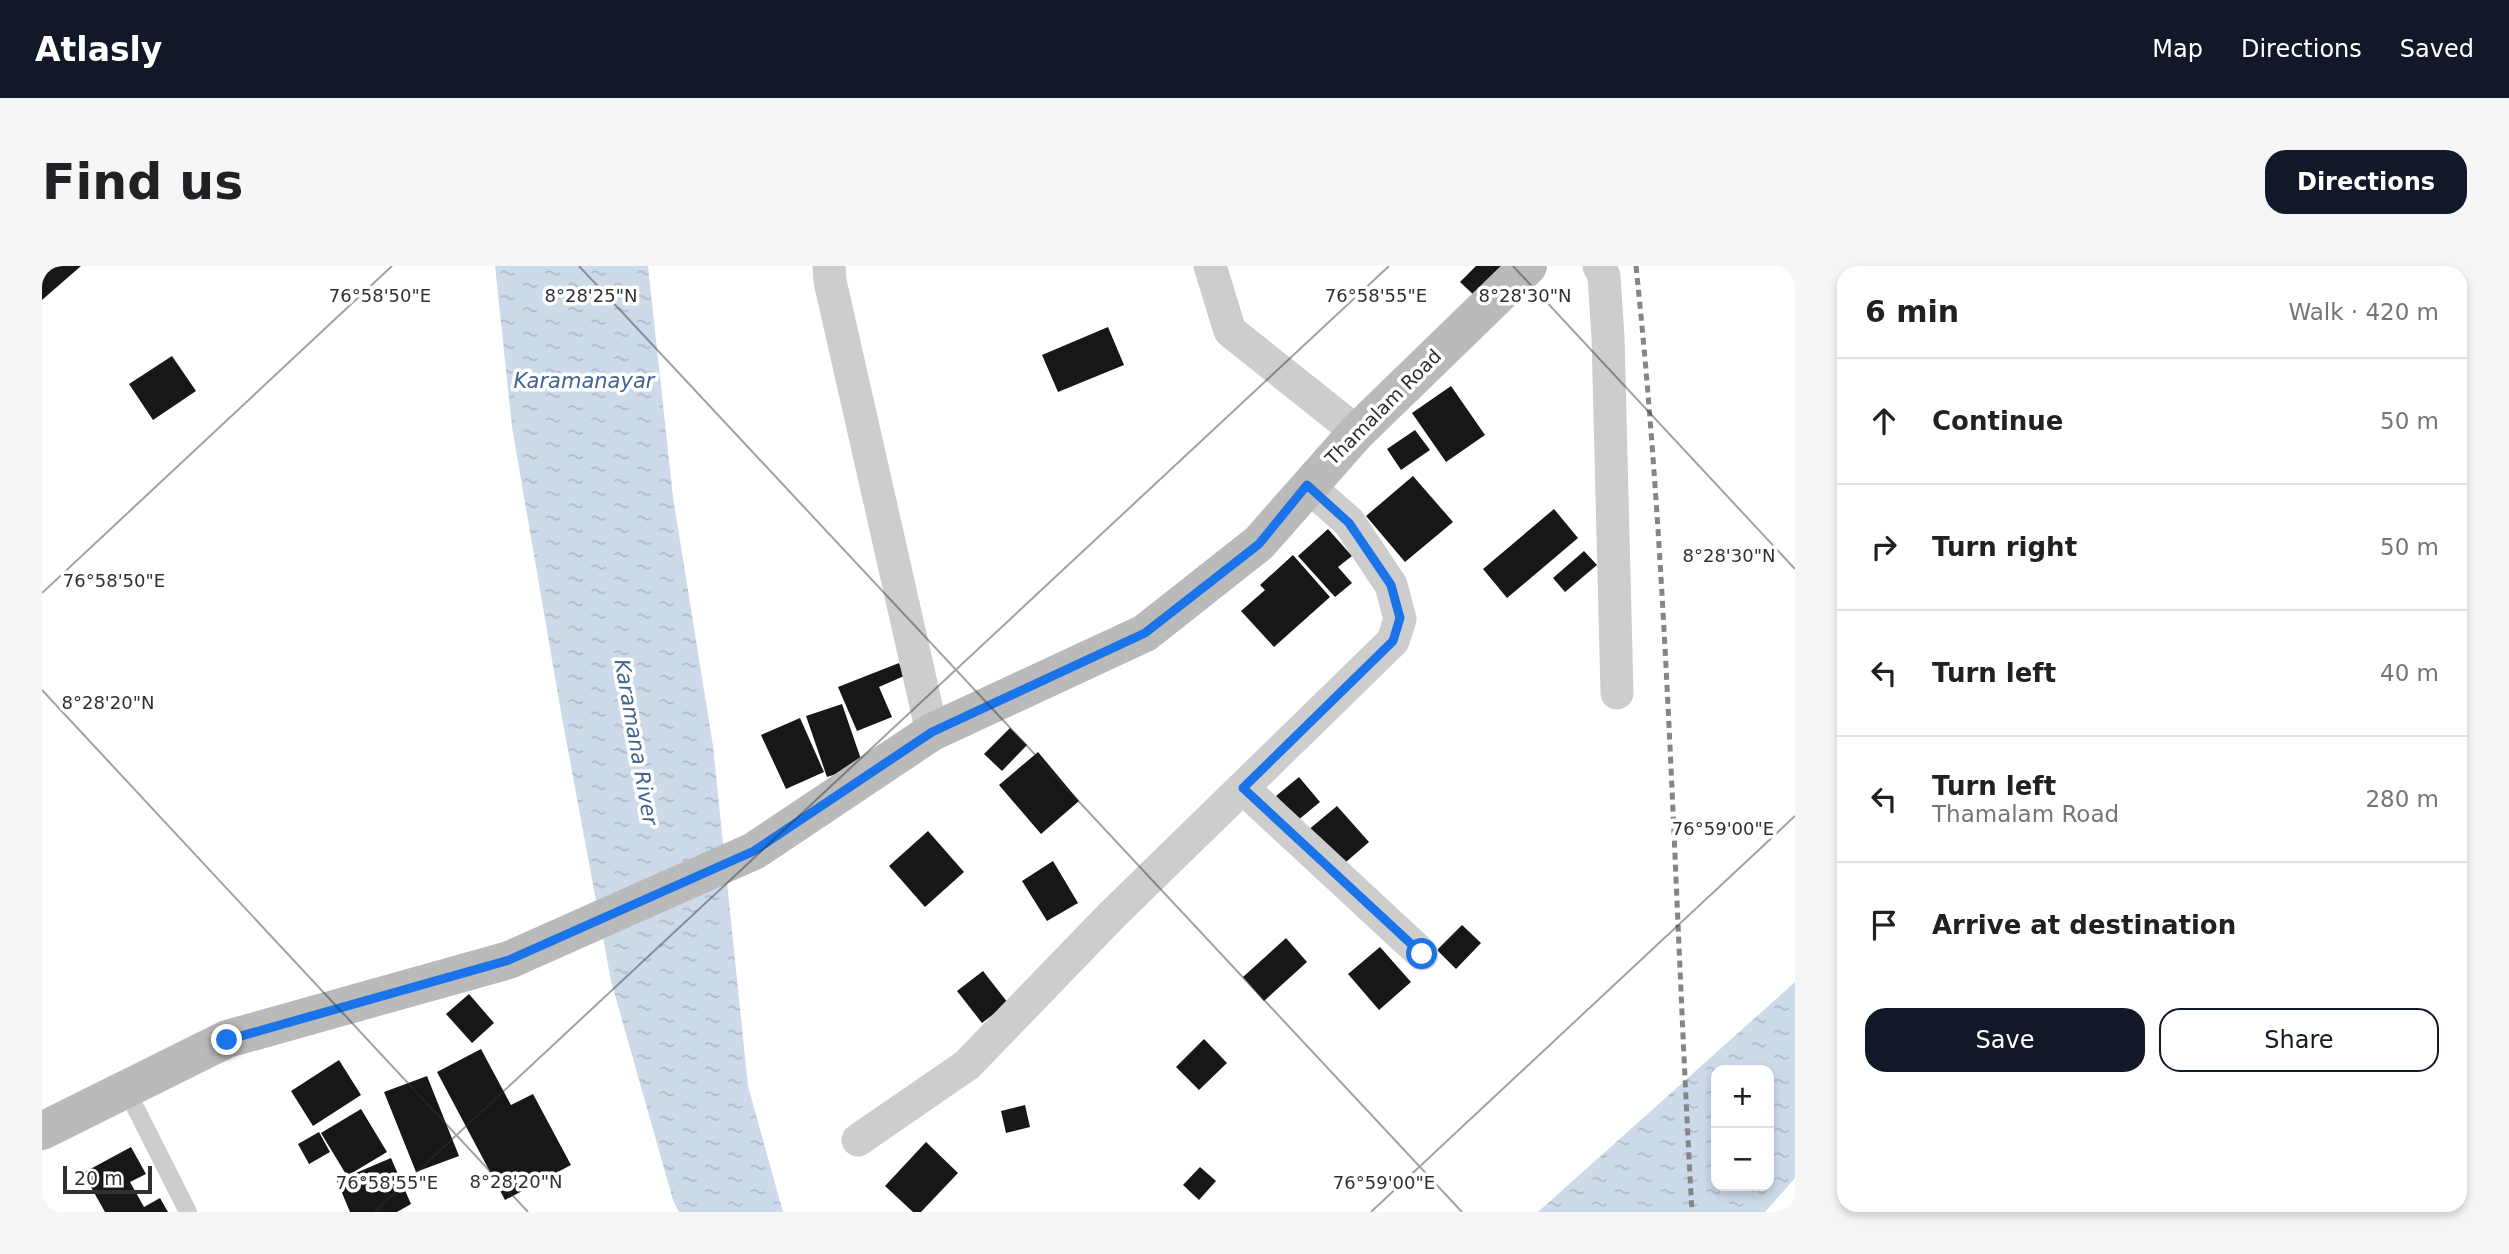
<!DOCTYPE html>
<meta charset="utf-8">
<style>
:root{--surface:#fff;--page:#f6f6f6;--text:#202124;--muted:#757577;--line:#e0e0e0;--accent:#111827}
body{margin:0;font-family:"DejaVu Sans",sans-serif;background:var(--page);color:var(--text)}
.controls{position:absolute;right:21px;bottom:21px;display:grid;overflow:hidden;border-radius:14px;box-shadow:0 4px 10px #0003}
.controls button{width:63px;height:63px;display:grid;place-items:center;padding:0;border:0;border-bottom:2px solid var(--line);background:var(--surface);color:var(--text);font:35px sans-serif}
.scale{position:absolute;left:21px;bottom:18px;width:89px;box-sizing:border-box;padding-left:7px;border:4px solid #303030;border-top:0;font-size:19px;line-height:24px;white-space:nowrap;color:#303030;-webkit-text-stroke:5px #fff;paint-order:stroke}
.stop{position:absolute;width:21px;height:21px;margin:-16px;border:5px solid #1a73e8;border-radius:50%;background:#fff}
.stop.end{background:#1a73e8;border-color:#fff;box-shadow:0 2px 7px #0008}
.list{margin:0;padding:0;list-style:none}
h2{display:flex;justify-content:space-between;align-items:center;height:91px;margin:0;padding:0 28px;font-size:30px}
h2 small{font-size:23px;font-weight:400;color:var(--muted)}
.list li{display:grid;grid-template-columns:46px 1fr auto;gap:21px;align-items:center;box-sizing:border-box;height:126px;padding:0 28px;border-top:2px solid var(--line)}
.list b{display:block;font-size:26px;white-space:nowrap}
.list p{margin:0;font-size:23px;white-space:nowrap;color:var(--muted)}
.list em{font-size:23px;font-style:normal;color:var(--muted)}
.actions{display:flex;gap:14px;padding:21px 28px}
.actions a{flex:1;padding:16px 0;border:2px solid var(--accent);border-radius:21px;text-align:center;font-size:24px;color:var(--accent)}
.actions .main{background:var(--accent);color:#fff}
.icon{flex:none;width:38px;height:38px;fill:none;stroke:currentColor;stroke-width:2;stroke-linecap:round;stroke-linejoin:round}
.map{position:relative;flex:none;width:1753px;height:946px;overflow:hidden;border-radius:21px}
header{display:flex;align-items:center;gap:42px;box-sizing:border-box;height:98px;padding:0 35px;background:var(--accent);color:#fff}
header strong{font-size:33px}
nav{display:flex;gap:38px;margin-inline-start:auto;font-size:24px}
.intro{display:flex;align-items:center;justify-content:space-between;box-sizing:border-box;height:168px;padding:0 42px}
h1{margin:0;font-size:49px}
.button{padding:18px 32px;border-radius:21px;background:var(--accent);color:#fff;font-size:24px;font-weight:700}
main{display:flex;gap:42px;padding:0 42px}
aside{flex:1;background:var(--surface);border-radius:21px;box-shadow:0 4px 10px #0003}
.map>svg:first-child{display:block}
.water{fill:url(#water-ripples);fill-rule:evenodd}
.building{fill:#171717}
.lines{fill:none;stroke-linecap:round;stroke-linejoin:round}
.lane{stroke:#cdcdcd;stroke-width:18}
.street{stroke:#cdcdcd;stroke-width:33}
.secondary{stroke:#bababa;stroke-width:38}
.rail{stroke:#858585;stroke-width:5;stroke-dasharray:7 5;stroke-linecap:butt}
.route{stroke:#1a73e8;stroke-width:9}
.ticks{fill:none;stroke:#303030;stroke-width:2;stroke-opacity:0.45}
.labels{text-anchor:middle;stroke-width:7;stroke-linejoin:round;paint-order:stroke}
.street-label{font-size:19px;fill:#303030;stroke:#fff}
.water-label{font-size:21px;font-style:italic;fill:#42658e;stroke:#fff}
.ticks-label{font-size:18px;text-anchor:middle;fill:#303030;stroke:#fff;stroke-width:7;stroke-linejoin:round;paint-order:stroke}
</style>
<header>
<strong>Atlasly</strong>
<nav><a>Map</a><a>Directions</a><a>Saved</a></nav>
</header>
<div class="intro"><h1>Find us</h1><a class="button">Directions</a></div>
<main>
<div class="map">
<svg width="1753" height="946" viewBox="0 0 1753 946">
<defs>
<pattern id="water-ripples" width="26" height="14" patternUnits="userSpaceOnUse" patternTransform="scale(1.75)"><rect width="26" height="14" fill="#cddaea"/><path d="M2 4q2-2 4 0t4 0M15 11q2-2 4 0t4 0" fill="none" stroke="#b0bbc9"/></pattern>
</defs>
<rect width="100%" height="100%" fill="#fff"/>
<g class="water">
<polygon points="453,0 606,0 631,231 671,480 706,820 741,946 637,946 631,934 569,715 520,452 470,161"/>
<path d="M1753,716V912L1723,946H1496ZM1727,804V920H1674V804Z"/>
</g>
<g class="building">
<polygon points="0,0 39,0 0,34"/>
<polygon points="1434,0 1467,0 1435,32 1418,16"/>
<polygon points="1066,61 1082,99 1016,126 1000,89"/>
<polygon points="130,90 154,125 111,154 87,118"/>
<polygon points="1409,120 1443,169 1404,196 1370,147"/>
<polygon points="1373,164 1388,184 1359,204 1345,183"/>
<polygon points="1371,210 1411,256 1363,296 1324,250"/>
<polygon points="1512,243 1536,272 1465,332 1441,303"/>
<polygon points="1286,263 1310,290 1296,301 1310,317 1293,331 1256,290"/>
<polygon points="1542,285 1555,299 1523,326 1511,312"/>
<polygon points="1251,289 1288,331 1232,381 1199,345 1223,324 1218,319"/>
<polygon points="857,397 862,410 837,421 850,451 815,465 796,421"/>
<polygon points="800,438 821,499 785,511 764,450"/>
<polygon points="758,452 782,506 744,523 719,469"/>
<polygon points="968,462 985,479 960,505 942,488"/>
<polygon points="996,486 1037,535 999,568 957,519"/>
<polygon points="1257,511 1278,536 1255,555 1234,530"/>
<polygon points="1295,540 1327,576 1297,602 1265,565"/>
<polygon points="886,565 922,606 883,641 847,600"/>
<polygon points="1011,595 1036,637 1005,655 980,615"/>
<polygon points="1420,659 1439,677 1414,703 1395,684"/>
<polygon points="1244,672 1265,696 1222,735 1201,711"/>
<polygon points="1338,681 1369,716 1337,744 1306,708"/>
<polygon points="941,705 966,737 940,757 915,725"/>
<polygon points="427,728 452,757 430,777 404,748"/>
<polygon points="1162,773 1185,797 1157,824 1134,801"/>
<polygon points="439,783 469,839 491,828 529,899 463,934 395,806"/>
<polygon points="297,794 319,829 271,860 249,825"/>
<polygon points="385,810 417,890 374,906 342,826"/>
<polygon points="983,839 988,861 964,867 959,845"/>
<polygon points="319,843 345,886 305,910 279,867"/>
<polygon points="277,866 288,886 267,898 256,878"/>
<polygon points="884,876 916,907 879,946 871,946 843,920"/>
<polygon points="89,881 104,908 88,916 102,941 118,932 126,946 63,946 41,907"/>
<polygon points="349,892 369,938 355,946 308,946 295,915"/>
<polygon points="1158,901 1174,915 1157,934 1141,919"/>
</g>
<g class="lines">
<polyline class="lane" points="84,823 146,946"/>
<g class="street">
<polyline points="787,0 788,15 890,466"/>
<polyline points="1168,0 1188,65 1315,166"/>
<polyline points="1557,0 1562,10 1566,71 1575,427"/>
<polyline points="1201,522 1380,688"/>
<polyline points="816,874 925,799 1070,649 1351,375 1358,353 1349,319 1307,256 1265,219"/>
</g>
<polyline class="secondary" points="0,865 185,773 467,694 712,585 890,466 1103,367 1217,277 1315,166 1486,0"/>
<path class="rail" d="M1594,0C1627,314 1632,631 1650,946"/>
</g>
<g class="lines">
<polyline class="route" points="185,774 467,694 712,585 890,466 1103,367 1217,278 1265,219 1307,257 1349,319 1358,352 1351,375 1201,522 1380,688"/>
</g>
<path class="ticks" d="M537,0L1420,946M1471,0L1753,303M0,327L350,0M0,424L486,946M332,946L1347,0M1329,946L1753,550"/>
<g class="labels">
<g class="street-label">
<text transform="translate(1341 141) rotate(-45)" y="7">Thamalam Road</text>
</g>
<g class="water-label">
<text x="542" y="122">Karamanayar</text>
<text transform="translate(594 476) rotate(80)" y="7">Karamana River</text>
</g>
</g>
<g class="ticks-label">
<text x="338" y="36">76°58'50"E</text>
<text x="1334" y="36">76°58'55"E</text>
<text x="1483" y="36">8°28'30"N</text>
<text x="549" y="36">8°28'25"N</text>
<text x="1687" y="296">8°28'30"N</text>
<text x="72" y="321">76°58'50"E</text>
<text x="66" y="443">8°28'20"N</text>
<text x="1681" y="569">76°59'00"E</text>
<text x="474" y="922">8°28'20"N</text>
<text x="345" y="923">76°58'55"E</text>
<text x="1342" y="923">76°59'00"E</text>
</g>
</svg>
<div class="controls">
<button>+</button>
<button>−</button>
</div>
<div class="scale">20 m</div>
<div class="stop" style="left:1380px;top:688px"></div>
<div class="stop end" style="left:185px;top:774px"></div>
</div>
<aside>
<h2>6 min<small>Walk · 420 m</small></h2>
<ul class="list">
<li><svg class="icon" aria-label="ahead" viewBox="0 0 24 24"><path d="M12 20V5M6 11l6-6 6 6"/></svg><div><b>Continue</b></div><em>50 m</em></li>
<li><svg class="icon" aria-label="right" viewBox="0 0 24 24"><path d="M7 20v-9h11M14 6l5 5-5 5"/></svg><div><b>Turn right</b></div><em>50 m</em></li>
<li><svg class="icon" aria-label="left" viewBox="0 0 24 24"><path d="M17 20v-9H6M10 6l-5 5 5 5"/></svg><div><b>Turn left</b></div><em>40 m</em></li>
<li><svg class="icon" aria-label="left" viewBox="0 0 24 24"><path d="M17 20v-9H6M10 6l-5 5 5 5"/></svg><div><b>Turn left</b><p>Thamalam Road</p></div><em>280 m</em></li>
<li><svg class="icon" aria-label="arrive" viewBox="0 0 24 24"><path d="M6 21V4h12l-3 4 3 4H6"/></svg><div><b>Arrive at destination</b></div></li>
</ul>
<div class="actions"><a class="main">Save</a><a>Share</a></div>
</aside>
</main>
